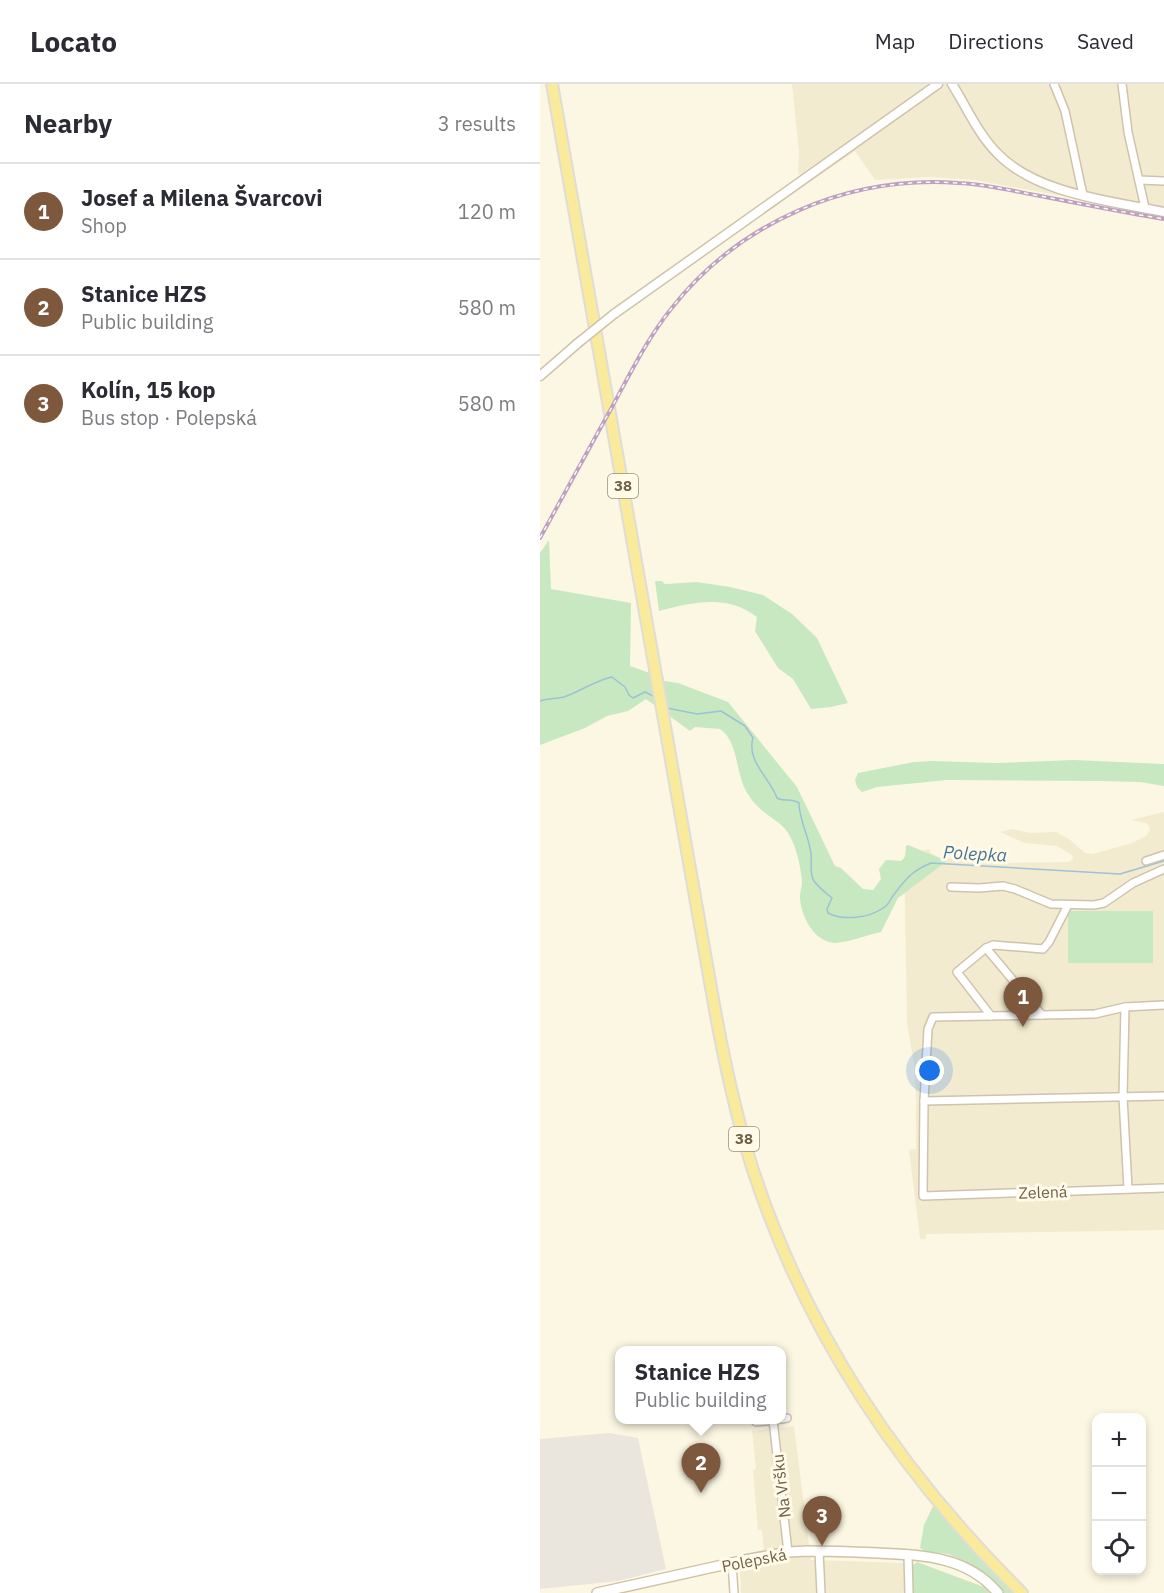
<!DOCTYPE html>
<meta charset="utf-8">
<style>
:root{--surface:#fff;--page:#f7f7f7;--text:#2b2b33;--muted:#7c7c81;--line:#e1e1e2;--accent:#7e583d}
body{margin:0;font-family:"IBM Plex Sans",sans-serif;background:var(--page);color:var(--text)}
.controls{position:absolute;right:18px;bottom:18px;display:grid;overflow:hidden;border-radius:12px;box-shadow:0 3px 9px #0003}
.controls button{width:54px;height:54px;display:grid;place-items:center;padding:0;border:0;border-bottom:2px solid var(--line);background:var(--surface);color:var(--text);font:30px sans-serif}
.you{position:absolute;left:390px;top:987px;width:21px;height:21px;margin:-15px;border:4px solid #fff;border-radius:50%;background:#1a73e8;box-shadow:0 0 0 9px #1a73e833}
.badge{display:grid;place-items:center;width:39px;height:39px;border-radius:50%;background:var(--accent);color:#fff;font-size:20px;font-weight:700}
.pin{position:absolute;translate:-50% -50px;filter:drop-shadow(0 2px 3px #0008)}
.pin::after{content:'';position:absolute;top:32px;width:21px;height:18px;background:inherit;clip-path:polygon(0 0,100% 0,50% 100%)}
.popup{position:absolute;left:75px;top:1262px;width:171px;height:78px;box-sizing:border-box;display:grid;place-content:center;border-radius:12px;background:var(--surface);filter:drop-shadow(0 2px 4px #0005);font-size:20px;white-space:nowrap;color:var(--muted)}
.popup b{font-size:22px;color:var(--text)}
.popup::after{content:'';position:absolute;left:50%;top:100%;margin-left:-12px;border:12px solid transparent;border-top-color:var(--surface)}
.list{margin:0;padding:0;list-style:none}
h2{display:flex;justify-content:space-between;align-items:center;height:78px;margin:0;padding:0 24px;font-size:26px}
h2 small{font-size:20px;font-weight:400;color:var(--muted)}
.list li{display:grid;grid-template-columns:39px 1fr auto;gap:18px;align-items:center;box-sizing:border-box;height:96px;padding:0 24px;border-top:2px solid var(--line)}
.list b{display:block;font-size:22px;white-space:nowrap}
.list p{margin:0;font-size:20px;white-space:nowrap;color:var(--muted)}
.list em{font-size:20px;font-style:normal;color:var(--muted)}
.icon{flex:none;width:33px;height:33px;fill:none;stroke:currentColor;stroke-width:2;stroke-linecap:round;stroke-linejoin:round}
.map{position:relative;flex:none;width:624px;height:1509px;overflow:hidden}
header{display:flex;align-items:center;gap:36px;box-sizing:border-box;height:84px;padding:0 30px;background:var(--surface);border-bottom:2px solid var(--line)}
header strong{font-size:28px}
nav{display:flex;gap:33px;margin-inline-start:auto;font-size:21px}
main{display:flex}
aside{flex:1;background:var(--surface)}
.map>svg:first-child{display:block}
.residential{fill:#f3ebd0}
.industrial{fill:#eae6dd}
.green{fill:#c8e8c1}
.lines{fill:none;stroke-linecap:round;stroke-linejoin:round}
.stream{stroke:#9dc1d6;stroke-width:1.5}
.minor-casing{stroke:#cec3ac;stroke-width:10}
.tertiary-casing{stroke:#cec3ac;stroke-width:11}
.secondary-casing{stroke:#cfc2a7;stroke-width:12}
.primary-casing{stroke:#e0dcd7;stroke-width:14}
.minor{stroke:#fff;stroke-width:7}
.tertiary{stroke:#fff;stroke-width:8}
.secondary{stroke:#fff;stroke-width:9}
.primary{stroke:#f9eb9b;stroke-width:10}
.rail-casing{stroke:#bca1c4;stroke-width:4}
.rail{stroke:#fffbe8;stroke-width:1.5;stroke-dasharray:4.5;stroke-linecap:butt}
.tertiary-bridge-casing{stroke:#cec3ac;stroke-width:11;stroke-linecap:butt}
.tertiary-bridge{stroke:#fff;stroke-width:8}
.labels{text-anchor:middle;stroke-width:6;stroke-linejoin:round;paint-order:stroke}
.shield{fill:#fffbe8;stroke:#9c8f79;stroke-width:1.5}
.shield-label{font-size:15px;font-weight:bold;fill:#726149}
.street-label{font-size:16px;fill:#726149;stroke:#fffbe8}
.water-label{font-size:18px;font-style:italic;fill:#497793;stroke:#fffbe8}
</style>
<header>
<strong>Locato</strong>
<nav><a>Map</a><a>Directions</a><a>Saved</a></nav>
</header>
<main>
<aside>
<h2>Nearby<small>3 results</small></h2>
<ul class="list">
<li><span class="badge">1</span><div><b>Josef a Milena Švarcovi</b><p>Shop</p></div><em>120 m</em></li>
<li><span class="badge">2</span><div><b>Stanice HZS</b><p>Public building</p></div><em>580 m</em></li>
<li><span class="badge">3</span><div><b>Kolín, 15 kop</b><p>Bus stop · Polepská</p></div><em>580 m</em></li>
</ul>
</aside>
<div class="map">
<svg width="624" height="1509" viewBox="0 0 624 1509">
<rect width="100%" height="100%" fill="#fcf7e2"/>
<g class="residential">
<polygon points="252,0 624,0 624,131 435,96 390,93 335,96 315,67 268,99 258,89 259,68"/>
<polygon points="624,728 624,1146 386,1150 386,1155 380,1155 369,1066 376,1065 376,1015 374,980 367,939 364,774 365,771 389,765 391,769 398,773 463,779 529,778 533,775 532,771 517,762 485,759 460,748 473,745 490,749 516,748 529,755 545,769 553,770 592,759 606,752 610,746 609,742 606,739 591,736"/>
<polygon points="254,1342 271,1476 364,1479 365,1509 201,1509 200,1484 225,1479 222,1446 218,1446 213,1386 216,1385 212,1347"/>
</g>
<polygon class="industrial" points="69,1349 98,1354 126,1485 78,1497 0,1505 0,1355"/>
<g class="green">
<path d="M9,456L11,505L91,519L90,582L124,594V597L138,599L188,618L257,703L295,782L301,784L323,805L333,806L341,795L339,785L346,776L361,777L365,773L366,762L368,761L407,777L358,814L341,848C327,851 310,858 296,859C274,859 260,831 260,812C260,807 262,803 262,798C261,783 256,761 248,749C242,739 232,735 224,728C216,722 208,712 204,703C196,685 197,656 180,645L155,643L150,647L106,615L88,627L67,632L45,644L0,661V469Z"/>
<path d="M115,497H122L125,500L157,498L190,503L223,511L252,530L277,554L308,619L291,623L271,625L253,595L238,584L215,547L217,533C187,510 153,518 119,527Z"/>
<polygon points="534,676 624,680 624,702 600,698 558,697 407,696 337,703 322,708 317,703 315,696 318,689 374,678 392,677 456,679"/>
<rect x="528" y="827" width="85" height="52"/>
<path d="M393,1422L475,1509H463C449,1492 429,1477 408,1470C399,1468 388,1470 380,1464L384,1441Z"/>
<polygon points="377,1478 444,1503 450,1509 373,1509 372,1482"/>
</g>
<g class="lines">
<g class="stream">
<path d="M0,617C8,614 16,615 24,613C41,607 54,597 72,593L85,603L89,611L93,614L105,608L115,613"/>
<path d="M127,624L157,630L181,627L205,642L213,654C206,677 230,694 237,714C244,718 251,714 259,719C259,736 269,752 271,770C272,779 269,789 274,797C279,804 286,809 292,814L287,825L288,829C303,837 329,834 343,824C347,822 350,817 352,813C365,796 371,787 391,779L580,790L624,777"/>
</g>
<defs>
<g id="minor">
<polyline points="514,0 525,27 543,111"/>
<polyline points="582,0 588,48 605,124"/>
<polyline points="599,96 624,97"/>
<polyline points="606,777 624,771"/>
<polyline points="411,803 439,804 463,802 475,805 511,820 554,821 564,819 593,799 624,785"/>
<polyline points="446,864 417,888 451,932"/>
<polyline points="624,921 585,923 555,930 393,933 388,945 384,1017 383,1112 624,1104"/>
<polyline points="585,923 583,1013 588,1105"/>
<polyline points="502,931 446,864 453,861 503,865 509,858 528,821"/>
<polyline points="384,1017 624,1012"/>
<polyline points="242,1335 247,1334"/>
<polyline points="233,1336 248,1468"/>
<polyline points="216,1338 237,1336"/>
<polyline points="279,1467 281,1509"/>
<polyline points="368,1470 369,1509"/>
<polyline points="192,1479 194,1509"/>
</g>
<g id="tertiary">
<path d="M412,0C426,22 438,50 457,69C496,110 571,117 624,128"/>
<polyline points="74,230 398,0"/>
<polyline points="0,292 38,259"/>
</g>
<path id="secondary" d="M57,1509L205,1476L248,1468L268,1467C291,1467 315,1468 338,1469C383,1471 427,1472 458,1509"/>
<path id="primary" d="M12,0L173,915C183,972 195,1028 212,1083C266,1249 359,1387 482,1509"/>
</defs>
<use href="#minor" class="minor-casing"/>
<use href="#tertiary" class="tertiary-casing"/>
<use href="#secondary" class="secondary-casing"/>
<use href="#primary" class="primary-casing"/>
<use href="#minor" class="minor"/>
<use href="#tertiary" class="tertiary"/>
<use href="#secondary" class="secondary"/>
<use href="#primary" class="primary"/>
<defs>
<path id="rail" d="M0,454C24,410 48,366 72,323C90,290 107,255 131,225C199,138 308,91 418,99C444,100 469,106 495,111C538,119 581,128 624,135"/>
</defs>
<use href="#rail" class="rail-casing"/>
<use href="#rail" class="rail"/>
<defs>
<polyline id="tertiary-bridge" points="38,259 74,230"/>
</defs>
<use href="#tertiary-bridge" class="tertiary-bridge-casing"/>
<use href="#tertiary-bridge" class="tertiary-bridge"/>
</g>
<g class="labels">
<g class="shield">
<rect x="68" y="390" width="30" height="24" rx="4.5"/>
<rect x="189" y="1043" width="30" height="24" rx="4.5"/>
</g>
<g class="shield-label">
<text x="83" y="407">38</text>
<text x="204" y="1060">38</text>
</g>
<g class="street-label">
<text transform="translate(503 1108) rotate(-2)" y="6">Zelená</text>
<text transform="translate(241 1402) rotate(-97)" y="6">Na Vršku</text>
<text transform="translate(214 1476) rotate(-11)" y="6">Polepská</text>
</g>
<g class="water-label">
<text transform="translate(435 770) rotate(3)" y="6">Polepka</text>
</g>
</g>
</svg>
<div class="controls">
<button>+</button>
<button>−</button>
<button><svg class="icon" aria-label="locate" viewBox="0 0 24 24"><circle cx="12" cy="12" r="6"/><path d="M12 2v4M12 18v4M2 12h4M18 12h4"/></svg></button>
</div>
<div class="you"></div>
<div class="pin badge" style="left:483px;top:943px">1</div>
<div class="pin badge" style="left:161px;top:1409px">2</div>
<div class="popup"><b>Stanice HZS</b>Public building</div>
<div class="pin badge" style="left:282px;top:1462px">3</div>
</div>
</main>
